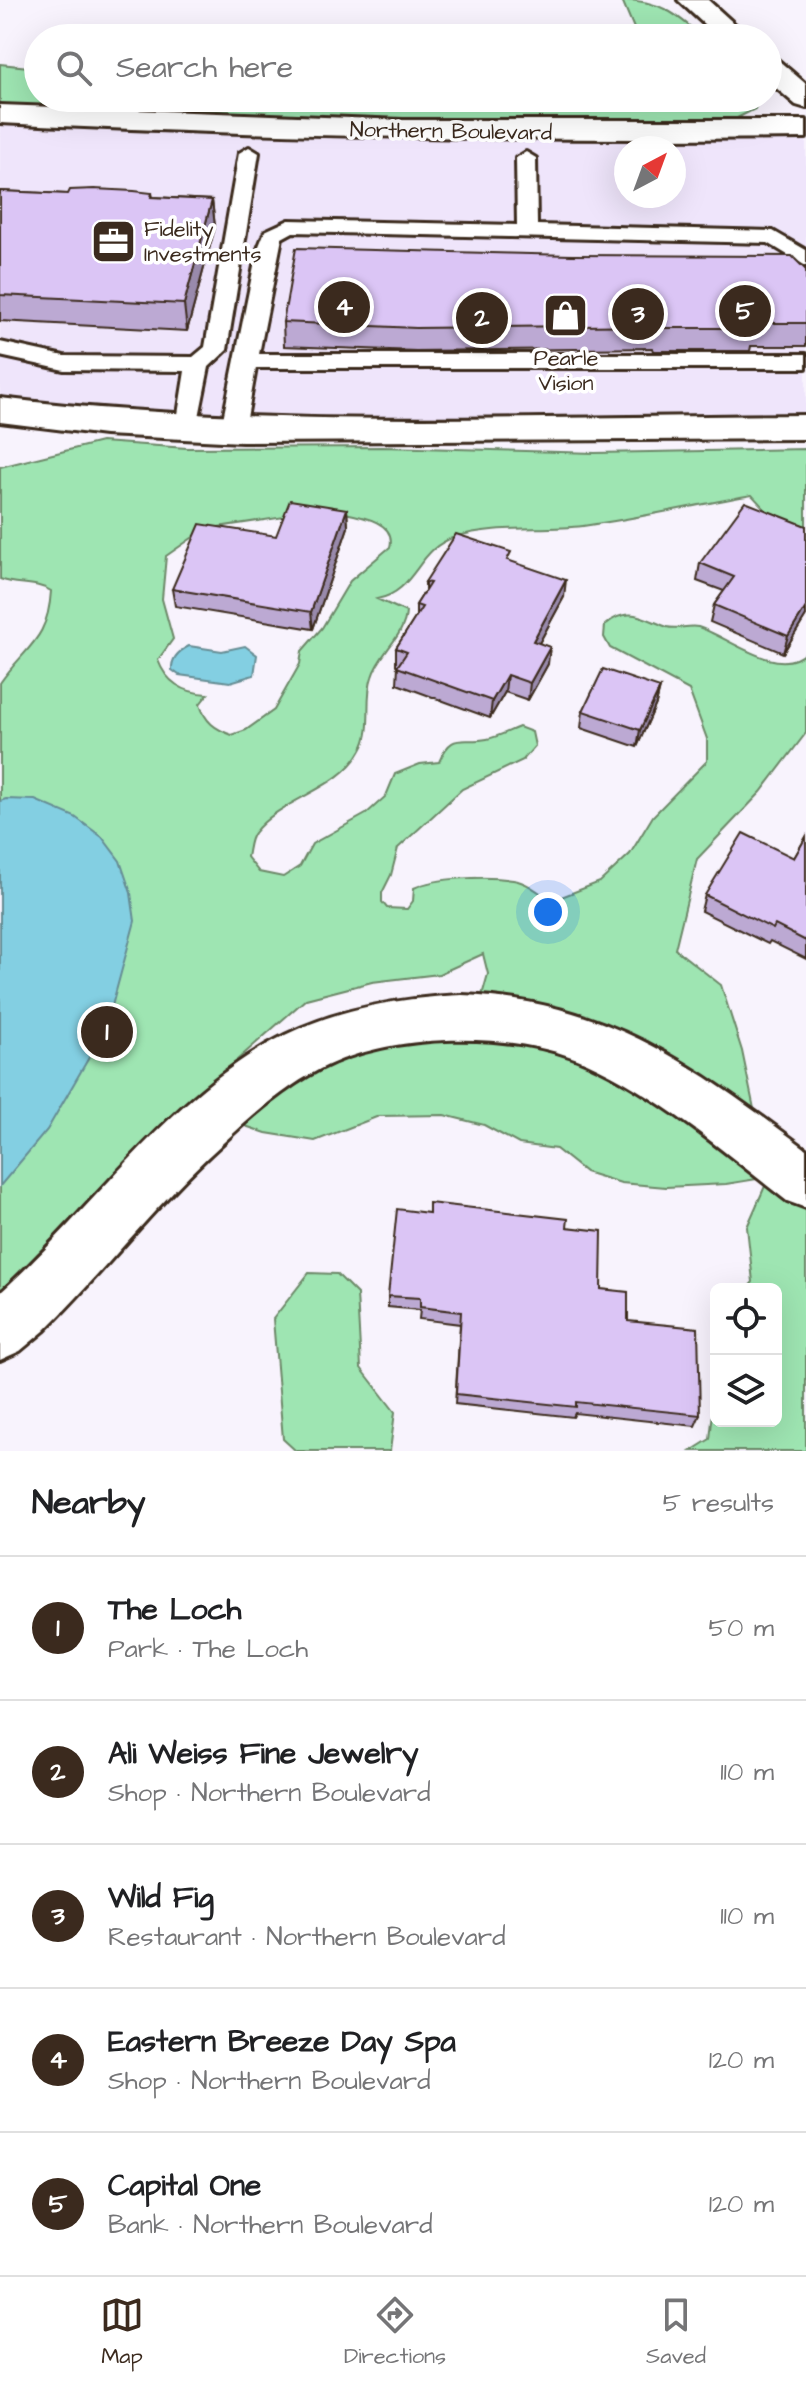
<!DOCTYPE html>
<meta charset="utf-8">
<style>
:root{--surface:#fff;--page:#f6f6f6;--text:#202124;--muted:#757577;--line:#e0e0e0;--accent:#3b2a1e}
body{margin:0;font-family:"Architects Daughter",sans-serif;background:var(--page);color:var(--text)}
.controls{position:absolute;right:24px;bottom:24px;display:grid;overflow:hidden;border-radius:12px;box-shadow:0 8px 32px #0002}
.controls button{width:72px;height:72px;display:grid;place-items:center;padding:0;border:0;border-bottom:2px solid var(--line);background:var(--surface);color:var(--text);font:40px sans-serif}
.compass{position:absolute;left:614px;top:136px;width:72px;height:72px;border-radius:50%;background:var(--surface);box-shadow:0 8px 32px #0002;rotate:41deg}
.you{position:absolute;left:548px;top:912px;width:28px;height:28px;margin:-20px;border:6px solid #fff;border-radius:50%;background:#1a73e8;box-shadow:0 0 0 12px #1a73e833}
.badge{display:grid;place-items:center;width:52px;height:52px;border-radius:50%;background:var(--accent);color:#fff;font-size:26px;font-weight:700}
.pin{position:absolute;translate:-50% -50%;border:4px solid #fff;box-shadow:0 2px 8px #0006}
.list{margin:0;padding:0;list-style:none}
h2{display:flex;justify-content:space-between;align-items:center;height:104px;margin:0;padding:0 32px;font-size:34px}
h2 small{font-size:26px;font-weight:400;color:var(--muted)}
.list li{display:grid;grid-template-columns:52px 1fr auto;gap:24px;align-items:center;box-sizing:border-box;height:144px;padding:0 32px;border-top:2px solid var(--line)}
.list b{display:block;font-size:30px;white-space:nowrap}
.list p{margin:0;font-size:26px;white-space:nowrap;color:var(--muted)}
.list em{font-size:26px;font-style:normal;color:var(--muted)}
.icon{flex:none;width:44px;height:44px;fill:none;stroke:currentColor;stroke-width:2;stroke-linecap:round;stroke-linejoin:round}
.map{position:relative;flex:none;width:806px;height:1451px;overflow:hidden}
.search{position:absolute;background:var(--surface);box-shadow:0 8px 32px #0002;left:24px;right:24px;top:24px;height:88px;display:flex;align-items:center;gap:20px;box-sizing:border-box;padding:0 28px;border-radius:44px;color:var(--muted);font-size:30px}
.sheet{height:824px;background:var(--surface)}
nav{display:flex;justify-content:space-around;align-items:center;box-sizing:border-box;height:112px;border-top:2px solid var(--line);background:var(--surface);font-size:22px;color:var(--muted)}
nav a{display:grid;justify-items:center;gap:4px}
nav .on{color:var(--accent)}
.map>svg:first-child{display:block}
.built{fill:#efe5fb;fill-rule:evenodd}
.green{fill:#9ee5b2;stroke:#6c8868;stroke-width:2;fill-rule:evenodd}
.water{fill:#83cfe2;stroke:#668d94;stroke-width:2}
.lines{fill:none;stroke-linecap:round;stroke-linejoin:round}
.service-casing{stroke:#3b2a1e;stroke-width:6}
.minor-casing{stroke:#3b2a1e;stroke-width:6}
.secondary-casing{stroke:#3b2a1e;stroke-width:6}
.primary-casing{stroke:#3b2a1e;stroke-width:6}
.service{fill:#fff;fill-rule:evenodd}
.minor{fill:#fff;fill-rule:evenodd}
.secondary{fill:#fff;fill-rule:evenodd}
.primary{fill:#fff;fill-rule:evenodd}
.wall{fill:#bca9d3;stroke:#3b2a1e;stroke-width:2}
.shaded-wall{fill:#998aac;stroke:#3b2a1e;stroke-width:2}
.building{fill:#dbc5f5;stroke:#3b2a1e;stroke-width:2}
.labels{text-anchor:middle;stroke-width:7;stroke-linejoin:round;paint-order:stroke}
.far-street-label{font-size:22px;fill:#3b2a1e;stroke:#fff}
.far-poi-label{font-size:22px;fill:#3b2a1e;stroke:#fff;text-anchor:start}
</style>
<div class="map">
<svg width="806" height="1451" viewBox="0 0 806 1451">
<rect width="100%" height="100%" fill="#f8f3fd"/>
<filter id="ink" filterUnits="userSpaceOnUse"><feTurbulence type="fractalNoise" baseFrequency=".0125" numOctaves="2"/><feDisplacementMap in="SourceGraphic" scale="16" xChannelSelector="R" yChannelSelector="G"/><feConvolveMatrix kernelMatrix="1 2 1 2 8 2 1 2 1" color-interpolation-filters="sRGB"/></filter>
<g filter="url(#ink)">
<path class="built" d="M0,113L806,129V428L399,431L0,411ZM626,148H674V196H626Z"/>
<g class="green">
<path d="M622,0C659,0 677,14 703,38H638Z"/>
<polygon points="0,64 38,68 38,98 759,98 755,109 737,118 717,123 628,131 0,113"/>
<path d="M101,442L187,448L383,447L595,453L806,449V543L785,531L752,495C696,505 640,518 583,526C542,531 495,524 455,537C416,549 417,591 377,599L406,612C405,636 379,653 372,677C364,699 374,729 361,750C339,791 282,797 254,833C249,839 249,849 247,857L259,872L283,877L300,866L312,844L366,814L386,796L395,774L420,764L439,762C452,731 461,744 487,739C498,737 509,731 519,727L532,732L535,746L523,760L462,789L398,848L391,875L382,893V902L387,908L407,909L413,901L414,888C436,877 488,876 513,880C527,882 540,893 551,901L600,882L630,854L653,816L707,761V739L689,690L610,648L604,637L605,625C628,605 643,618 667,627C676,630 688,625 698,627C727,636 779,680 806,652V733L761,792L697,859L675,949L721,985L742,1051L759,1133L806,1169V1451H691L710,1439L716,1385V1421H776V1289H747L753,1282L747,1227L769,1177L726,1184L666,1187L621,1183L585,1172L556,1149L519,1144L484,1125L444,1115L379,1116L315,1141L266,1133L221,1118L0,1329V683C26,646 48,641 51,591C34,581 19,586 0,579V467ZM330,510C349,515 398,518 390,547L350,581L322,628L302,651L300,664L274,710L246,730L232,735C215,729 205,722 200,704L208,694C184,693 166,682 158,660L173,639L162,599L166,556L205,529ZM483,954L488,974L481,999L225,1108L237,1060L306,999L372,982L439,974Z"/>
<polygon points="309,1273 337,1274 357,1294 361,1368 395,1412 390,1451 296,1451 283,1439 273,1319"/>
</g>
<g class="water">
<path d="M189,646L222,651L245,646L257,655L254,675L230,682L179,675L172,670C171,658 179,651 189,646Z"/>
<polygon points="6,799 35,800 75,817 102,837 120,861 131,893 135,921 106,1028 47,1130 0,1186 0,801"/>
</g>
<g class="lines">
<defs>
<g id="service">
<polygon points="249,147 259,153 227,350 209,367 196,432 180,432 176,427 185,371 64,370 0,356 0,342 64,356 193,357 205,347 239,153"/>
<polygon points="526,152 536,158 537,225 773,231 806,250 806,266 768,243 293,232 282,238 259,354 806,354 806,368 256,368 245,429 241,434 225,434 221,429 257,251 265,231 289,220 517,225 516,158"/>
</g>
<g id="minor">
<polygon points="678,0 708,0 750,38 719,38"/>
<polygon points="768,57 778,60 806,84 806,108 796,105 768,81"/>
<path d="M462,995C606,1000 695,1066 806,1149V1208L787,1201C724,1152 660,1096 587,1063C515,1030 391,1032 320,1069C285,1087 253,1115 224,1142C159,1200 106,1270 44,1331L20,1351L0,1360V1293C93,1210 171,1091 285,1035C340,1008 401,998 462,995Z"/>
</g>
<path id="secondary" d="M0,398C266,430 538,416 806,415V439L242,442L105,435L0,422Z"/>
<path id="primary" d="M0,105L403,120H806V138C537,141 269,137 0,123Z"/>
</defs>
<use href="#service" class="service-casing"/>
<use href="#minor" class="minor-casing"/>
<use href="#secondary" class="secondary-casing"/>
<use href="#primary" class="primary-casing"/>
<use href="#service" class="service"/>
<use href="#minor" class="minor"/>
<use href="#secondary" class="secondary"/>
<use href="#primary" class="primary"/>
</g>
<g class="wall">
<polygon points="0,191 68,194 152,193 153,197 212,200 215,227 187,331 0,321"/>
<polygon points="806,270 806,346 751,346 750,351 653,351 652,348 416,351 284,346 283,322"/>
<polygon points="347,509 348,527 313,629 175,606 172,589 276,536"/>
<polygon points="806,526 806,616 783,653 710,622 714,605 724,591 697,581 700,563"/>
<polygon points="510,561 564,597 539,643 548,664 528,700 505,692 490,718 397,684 398,666 396,665 396,648 416,617 416,605 425,591 425,582"/>
<polygon points="660,688 656,704 637,747 581,728 583,711"/>
<polygon points="806,837 806,959 770,941 768,944 701,911 705,895 794,858"/>
<polygon points="567,1227 601,1289 700,1415 695,1426 575,1413 573,1417 455,1404 460,1324 419,1319 420,1310 388,1307 388,1296"/>
</g>
<g class="shaded-wall">
<polygon points="212,200 215,227 187,331 184,304"/>
<polygon points="347,509 348,527 313,629 311,612"/>
<polygon points="566,580 564,597 531,658 533,641"/>
<polygon points="806,607 806,616 783,653 788,636"/>
<polygon points="550,647 548,664 528,700 530,683"/>
<polygon points="507,675 505,692 490,718 492,701"/>
<polygon points="660,688 656,704 637,747 640,730"/>
</g>
<g class="building">
<polygon points="94,189 134,191 152,193 151,197 212,200 184,304 0,295 0,191 68,194 70,190"/>
<polygon points="296,248 572,255 792,256 806,270 806,323 754,323 755,328 656,328 656,325 416,328 283,322"/>
<polygon points="290,500 347,509 311,612 172,589 200,524 276,536"/>
<polygon points="745,502 806,526 806,607 788,636 714,605 734,577 700,563"/>
<polygon points="456,534 511,552 507,560 566,580 533,641 550,647 530,683 507,675 492,701 397,667 407,652 396,648 422,607 416,605 430,583 425,582"/>
<polygon points="603,669 660,688 640,730 583,711"/>
<polygon points="743,833 794,858 806,837 806,941 775,925 773,929 705,895"/>
<polygon points="429,1203 568,1219 567,1227 602,1231 601,1289 628,1292 628,1321 698,1328 700,1415 576,1402 576,1407 456,1394 461,1312 420,1307 420,1298 388,1296 397,1209 429,1213"/>
</g>
</g>
<defs>
<symbol id="office-square" viewBox="-11 -11 22 22"><rect x="-9" y="-9" width="18" height="18" rx="4" fill="#3b2a1e" stroke="#fff"/><path d="M-6-3h4V-5.5h4V-3h4V5H-6ZM-1-4.5V-3h2v-1.5ZM-6 0V1H6V0Z" fill="#fff"/></symbol>
<symbol id="shop-square" viewBox="-11 -11 22 22"><rect x="-9" y="-9" width="18" height="18" rx="4" fill="#3b2a1e" stroke="#fff"/><path d="M-5-2.5h2.3a2.7 3.5 0 0 1 5.4 0H5L5.5 6h-11ZM-1.5-2.5h3a1.5 2.3 0 0 0-3 0Z" fill="#fff"/></symbol>
</defs>
<g fill-rule="evenodd">
<use href="#office-square" x="88" y="216" width="51" height="51"/>
<use href="#shop-square" x="540" y="290" width="51" height="51"/>
</g>
<g class="labels">
<g class="far-street-label">
<text transform="translate(451 130) rotate(1)" y="8">Northern Boulevard</text>
</g>
<g class="far-poi-label">
<text x="144" y="236">Fidelity<tspan x="144" dy="25">Investments</tspan></text>
<text x="566" y="365" text-anchor="middle">Pearle<tspan x="566" dy="25">Vision</tspan></text>
</g>
</g>
</svg>
<div class="controls">
<button><svg class="icon" aria-label="locate" viewBox="0 0 24 24"><circle cx="12" cy="12" r="6"/><path d="M12 2v4M12 18v4M2 12h4M18 12h4"/></svg></button>
<button><svg class="icon" aria-label="layers" viewBox="0 0 24 24"><path d="M12 4l9 5-9 5-9-5zM3 14l9 5 9-5"/></svg></button>
</div>
<svg class="compass" viewBox="-18 -18 36 36"><path d="M0-13l5 13h-10z" fill="#e53935"/><path d="M0 13l5-13h-10z" fill="#757577"/></svg>
<div class="you"></div>
<div class="pin badge" style="left:107px;top:1032px">1</div>
<div class="pin badge" style="left:482px;top:318px">2</div>
<div class="pin badge" style="left:638px;top:314px">3</div>
<div class="pin badge" style="left:344px;top:307px">4</div>
<div class="pin badge" style="left:745px;top:311px">5</div>
<div class="search"><svg class="icon" aria-label="search" viewBox="0 0 24 24"><circle cx="10" cy="10" r="6"/><path d="M15 15l6 6"/></svg>Search here</div>
</div>
<section class="sheet">
<h2>Nearby<small>5 results</small></h2>
<ul class="list">
<li><span class="badge">1</span><div><b>The Loch</b><p>Park · The Loch</p></div><em>50 m</em></li>
<li><span class="badge">2</span><div><b>Ali Weiss Fine Jewelry</b><p>Shop · Northern Boulevard</p></div><em>110 m</em></li>
<li><span class="badge">3</span><div><b>Wild Fig</b><p>Restaurant · Northern Boulevard</p></div><em>110 m</em></li>
<li><span class="badge">4</span><div><b>Eastern Breeze Day Spa</b><p>Shop · Northern Boulevard</p></div><em>120 m</em></li>
<li><span class="badge">5</span><div><b>Capital One</b><p>Bank · Northern Boulevard</p></div><em>120 m</em></li>
</ul>
</section>
<nav>
<a class="on"><svg class="icon" aria-label="map" viewBox="0 0 24 24"><path d="M3 6l6-2 6 2 6-2v14l-6 2-6-2-6 2zM9 4v14M15 6v14"/></svg>Map</a>
<a><svg class="icon" aria-label="directions" viewBox="0 0 24 24"><path d="M12 3l9 9-9 9-9-9zM9 14v-3h6M13 9l2 2-2 2"/></svg>Directions</a>
<a><svg class="icon" aria-label="saved" viewBox="0 0 24 24"><path d="M7 4h10v16l-5-4-5 4z"/></svg>Saved</a>
</nav>
